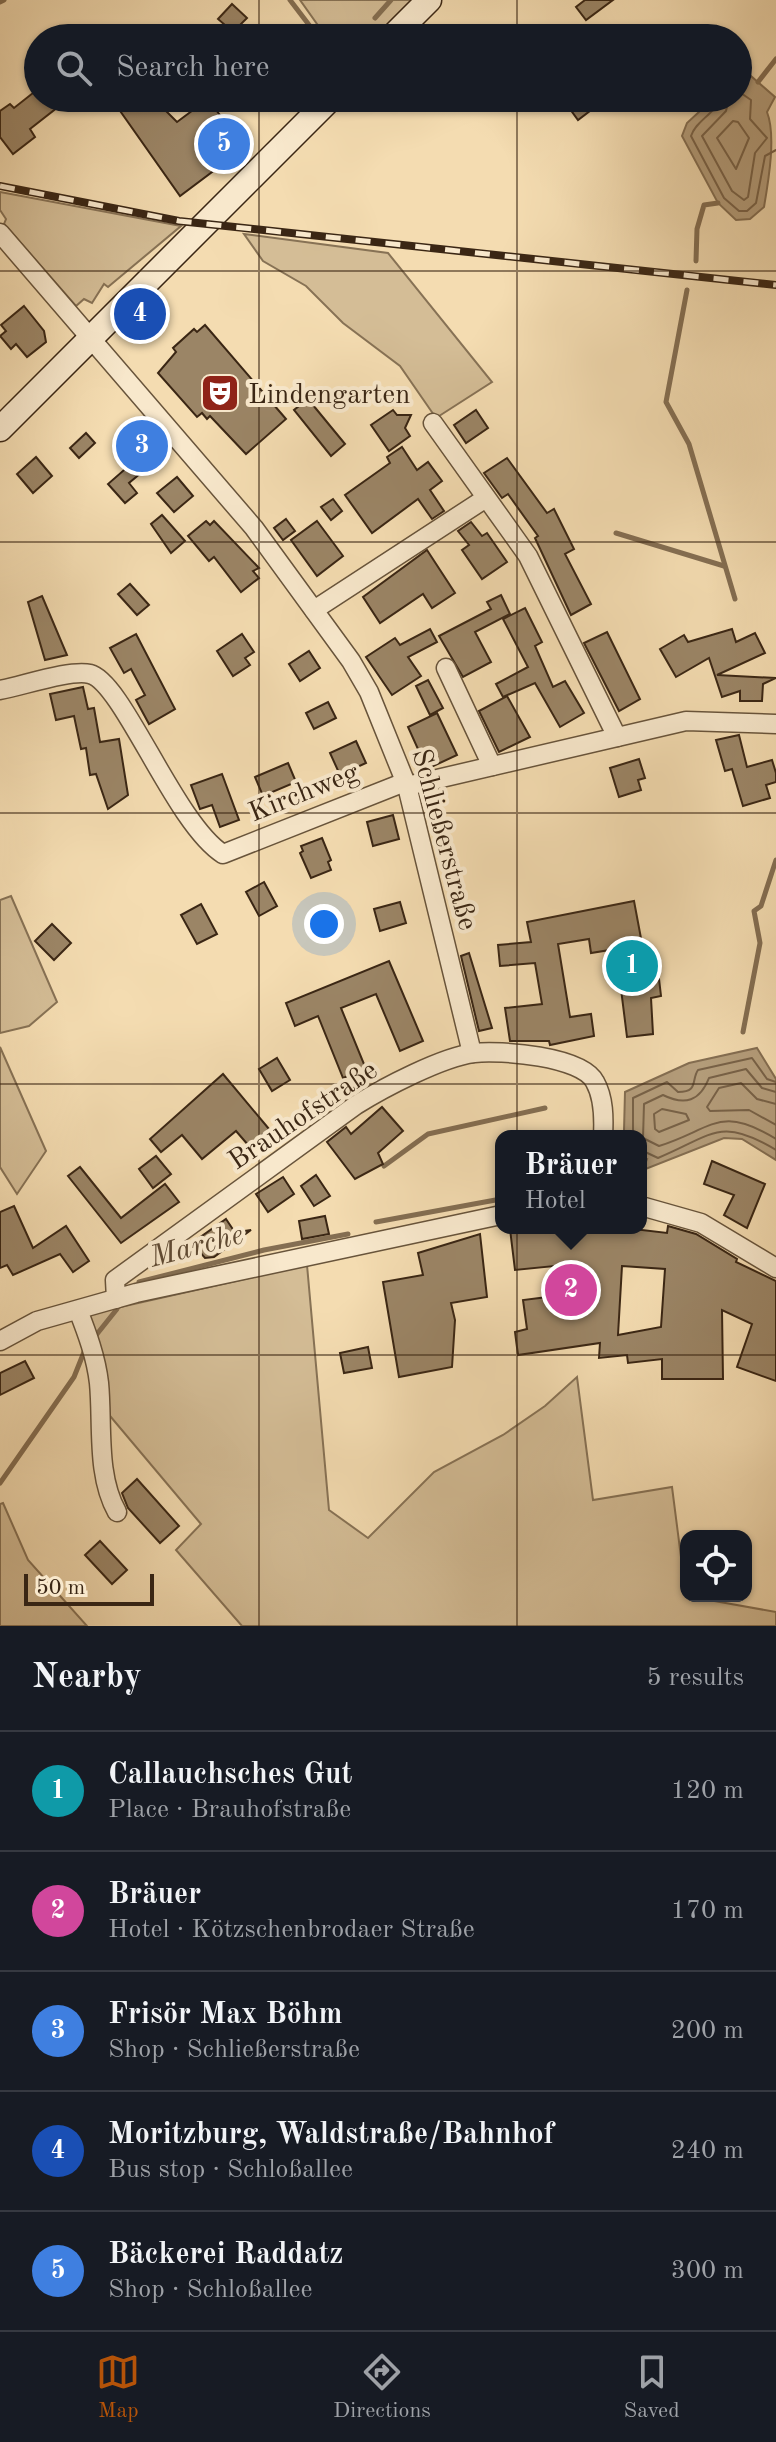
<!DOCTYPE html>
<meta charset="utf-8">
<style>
:root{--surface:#171b24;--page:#242831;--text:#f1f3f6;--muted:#9ea1a6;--line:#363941;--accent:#b45309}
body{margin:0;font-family:"Old Standard TT",serif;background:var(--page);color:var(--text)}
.controls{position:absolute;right:24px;bottom:24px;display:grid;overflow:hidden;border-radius:16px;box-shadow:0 2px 6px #0004}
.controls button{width:72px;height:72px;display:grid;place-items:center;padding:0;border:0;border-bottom:2px solid var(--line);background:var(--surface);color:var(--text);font:40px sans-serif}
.scale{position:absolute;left:24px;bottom:20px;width:130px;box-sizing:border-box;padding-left:8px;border:4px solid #3a2614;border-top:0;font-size:22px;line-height:28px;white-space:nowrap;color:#3a2614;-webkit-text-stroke:6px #f8e8cc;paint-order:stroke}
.you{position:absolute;left:324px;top:924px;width:28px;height:28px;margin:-20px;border:6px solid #fff;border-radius:50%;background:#1a73e8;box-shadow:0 0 0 12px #1a73e833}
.badge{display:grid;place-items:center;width:52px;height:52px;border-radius:50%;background:var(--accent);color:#fff;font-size:26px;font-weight:700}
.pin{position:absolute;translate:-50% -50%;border:4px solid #fff;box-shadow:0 2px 8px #0006}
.popup{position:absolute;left:495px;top:1130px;width:152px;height:104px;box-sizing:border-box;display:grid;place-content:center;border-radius:16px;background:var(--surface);filter:drop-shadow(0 2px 6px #0005);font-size:26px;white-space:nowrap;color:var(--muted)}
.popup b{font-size:30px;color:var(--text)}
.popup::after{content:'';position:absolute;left:50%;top:100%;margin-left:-16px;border:16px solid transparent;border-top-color:var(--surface)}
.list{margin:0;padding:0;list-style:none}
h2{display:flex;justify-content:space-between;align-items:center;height:104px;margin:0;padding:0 32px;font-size:34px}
h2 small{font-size:26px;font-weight:400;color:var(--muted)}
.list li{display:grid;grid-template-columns:52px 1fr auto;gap:24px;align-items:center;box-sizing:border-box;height:120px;padding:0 32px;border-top:2px solid var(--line)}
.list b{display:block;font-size:30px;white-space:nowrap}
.list p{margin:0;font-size:26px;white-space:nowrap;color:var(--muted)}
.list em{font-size:26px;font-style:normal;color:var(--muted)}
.icon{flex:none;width:44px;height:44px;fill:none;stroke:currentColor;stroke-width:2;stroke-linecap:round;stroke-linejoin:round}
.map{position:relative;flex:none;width:776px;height:1626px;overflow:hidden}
.search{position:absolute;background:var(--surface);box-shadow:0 2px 6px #0004;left:24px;right:24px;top:24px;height:88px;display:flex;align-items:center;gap:20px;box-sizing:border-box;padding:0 28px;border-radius:44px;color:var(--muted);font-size:30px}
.sheet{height:704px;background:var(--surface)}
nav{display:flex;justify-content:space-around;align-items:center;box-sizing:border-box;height:112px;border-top:2px solid var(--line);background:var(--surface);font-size:22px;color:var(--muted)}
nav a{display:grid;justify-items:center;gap:4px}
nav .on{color:var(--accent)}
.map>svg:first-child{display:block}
.green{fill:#d4bd96;stroke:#877255;stroke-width:2}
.water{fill:#b59e7c;stroke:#846e52;stroke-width:2}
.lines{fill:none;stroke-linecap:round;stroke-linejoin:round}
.shore{stroke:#786248;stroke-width:2}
.stream{stroke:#846e52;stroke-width:5}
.building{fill:#9b8566;stroke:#3a2614;stroke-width:2;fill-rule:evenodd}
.minor-casing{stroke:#68543b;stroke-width:21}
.secondary-casing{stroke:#3a2614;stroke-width:27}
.minor{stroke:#f8e8cc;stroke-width:18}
.secondary{stroke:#f8e8cc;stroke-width:24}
.rail-casing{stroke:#3a2614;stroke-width:8}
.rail{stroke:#f8e8cc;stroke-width:5;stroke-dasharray:15;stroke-linecap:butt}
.grid{fill:none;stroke:#3a2614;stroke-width:2;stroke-opacity:0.55}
.labels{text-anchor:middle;stroke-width:8;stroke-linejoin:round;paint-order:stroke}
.poi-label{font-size:28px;fill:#3a2614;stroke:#f8e8cc;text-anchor:start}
.street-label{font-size:28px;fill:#3a2614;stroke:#f8e8cc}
.water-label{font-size:30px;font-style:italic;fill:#5f4a33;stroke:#f8e8cc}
</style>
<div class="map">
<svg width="776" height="1626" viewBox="0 0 776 1626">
<rect width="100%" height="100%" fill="#f4dcb1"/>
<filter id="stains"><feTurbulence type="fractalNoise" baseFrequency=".0025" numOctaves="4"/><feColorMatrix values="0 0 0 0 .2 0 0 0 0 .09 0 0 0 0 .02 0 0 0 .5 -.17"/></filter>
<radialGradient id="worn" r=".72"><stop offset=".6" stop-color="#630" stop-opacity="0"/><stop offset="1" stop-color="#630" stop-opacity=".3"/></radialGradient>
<g class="green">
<polygon points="300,0 413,0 375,38 327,38"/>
<polygon points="0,192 181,226 108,287 104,284 92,303 84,299 76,306 4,224 6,219 0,210"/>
<polygon points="244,234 388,253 492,382 436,418 400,366 343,323 306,286 263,261"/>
<polygon points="11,896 57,1002 29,1026 0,1033 0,900"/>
<polygon points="0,1047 46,1151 17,1194 0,1167"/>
<polygon points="307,1265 329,1510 368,1538 434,1472 503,1435 545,1406 577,1377 593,1500 672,1487 686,1596 776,1612 776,1626 242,1626 176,1550 201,1524 105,1410 85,1315"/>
<polygon points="3,1503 28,1560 87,1626 0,1626 0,1504"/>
</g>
<g class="water">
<path d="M744,70L775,97L767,112C776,135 769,178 764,207L750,219L736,220L718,203L682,136L687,123L714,98H738V76Z"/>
<polygon points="757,1048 776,1079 776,1160 742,1139 724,1138 643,1170 647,1159 641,1158 641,1136 626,1136 624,1131 625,1092 689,1063"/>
</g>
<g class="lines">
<g class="shore">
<path d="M719,98C716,114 696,120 691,136L724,198L739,211H747L756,203L765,156L776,150"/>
<polyline points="729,98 726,111 702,136 732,191 744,200 748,197 755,153 767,138 750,119 751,100 738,91"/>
<polygon points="733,121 738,122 749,138 736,169 717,138"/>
<path d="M776,1092L762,1088L746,1069L709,1078C700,1101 685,1106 663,1095L644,1104L643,1138L659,1146C713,1129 719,1104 776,1139"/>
<polyline points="776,1104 757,1099 741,1083 719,1088 707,1107 710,1111 749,1110 776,1125"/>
<polygon points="662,1109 686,1114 689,1120 659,1132 655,1129 654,1114"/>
<path d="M633,1136V1098L667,1082L678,1092C699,1092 691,1080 698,1070L752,1058L767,1079L776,1082"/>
<path d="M641,1150L658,1158C713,1135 720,1116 776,1150"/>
</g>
<g class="stream">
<polyline points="290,0 319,38"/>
<polyline points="0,2 4,0"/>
<polyline points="375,18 391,0"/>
<polyline points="354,38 358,36"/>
<polyline points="758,82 776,59"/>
<polyline points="696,261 697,229 704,205 718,203"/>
<polyline points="687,290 666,402 689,444 735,599"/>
<polyline points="616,533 724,566"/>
<polyline points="743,1032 760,943 754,911 761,906 776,860"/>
<polyline points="384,1166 428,1134 545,1108"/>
<polyline points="376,1222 501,1199"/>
<polyline points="139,1282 264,1250 348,1234"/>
<polyline points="93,1339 117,1309"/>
<polyline points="0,1483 74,1377 86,1347"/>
</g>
</g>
<g class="building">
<polygon points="585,0 613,0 586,20 576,7"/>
<polygon points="232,4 247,18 233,32 218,19"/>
<polygon points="38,89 38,98 51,98 58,107 30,129 35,137 13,154 0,137 0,111 10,104 14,108"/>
<polygon points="111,98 173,98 163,108 177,122 208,99 244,148 180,196"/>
<polygon points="562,98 607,98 578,120"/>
<polygon points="24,306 44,331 46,342 27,357 16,344 11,349 0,336 6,331 1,325"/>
<polygon points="205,325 286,419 246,454 210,416 207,419 202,413 197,417 158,373 176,352 173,348 194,329 197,332"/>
<polygon points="308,399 345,444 331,456 294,410"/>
<polygon points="393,410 397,415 411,415 405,428 410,436 389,451 371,425"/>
<polygon points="476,410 488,428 466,443 454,425"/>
<polygon points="86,433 95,443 79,458 70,448"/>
<polygon points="140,436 159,458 129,483 137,493 125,503 108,484 131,464 121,452"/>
<polygon points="402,447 417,470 428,462 442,481 430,490 444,511 432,519 418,499 372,533 345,495 390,463 387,457"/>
<polygon points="36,457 52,476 33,493 17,474"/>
<polygon points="507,458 547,513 554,509 574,549 565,554 591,604 571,615 535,538 538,536 508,494 502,498 484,473"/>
<polygon points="177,477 193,496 174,512 157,493"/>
<polygon points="333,499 342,511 331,520 321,507"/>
<polygon points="162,515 185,541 171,553 151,524"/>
<polygon points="286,519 295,531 283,540 274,528"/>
<polygon points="206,521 210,525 214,521 259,568 253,571 259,578 241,592 214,557 209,561 188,536"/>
<polygon points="317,521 343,556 317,576 291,540"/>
<polygon points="471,522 482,536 487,533 507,562 482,579 462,550 469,545 458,531"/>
<polygon points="427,550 455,593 432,608 423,594 380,623 363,597"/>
<polygon points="130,584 149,605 137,615 118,594"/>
<polygon points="501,595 510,614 475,632 491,662 463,677 439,636 491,609 487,602"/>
<polygon points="42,596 67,655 45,660 28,602"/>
<polygon points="525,608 542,642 535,646 553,687 565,681 584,713 560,727 535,683 503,697 496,684 528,667 503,619"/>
<polygon points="430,629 437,642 408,657 421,676 392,695 366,657 395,638 400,645"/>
<polygon points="732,629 736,642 755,633 765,653 717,675 776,678 763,684 762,701 740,701 740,691 722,697 709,658 676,677 660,649 684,635 688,642"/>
<polygon points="607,632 640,699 619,711 584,643"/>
<polygon points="136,634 175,709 149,724 136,700 145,695 131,669 124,673 110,648"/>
<polygon points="242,634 254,652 245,658 250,665 233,676 217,651"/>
<polygon points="309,651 320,668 300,681 289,664"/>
<polygon points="428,680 443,708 430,715 416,686"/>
<polygon points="83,687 88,709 94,708 100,742 119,739 128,795 108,809 96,774 90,775 86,748 81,749 74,716 56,720 50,694"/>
<polygon points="507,696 530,737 499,752 479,711"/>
<polygon points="328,702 336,718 314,729 306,713"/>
<polygon points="437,713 457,755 427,769 408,727"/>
<polygon points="739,735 747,767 772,760 776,773 776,782 766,785 770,798 743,806 732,769 725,771 716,740"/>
<polygon points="356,741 366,763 340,775 330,753"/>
<polygon points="639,759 645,778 638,780 641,790 619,797 610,768"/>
<polygon points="288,763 296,782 263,796 255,777"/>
<polygon points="222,774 239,820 220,827 212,805 200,809 191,785"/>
<polygon points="393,815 399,839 373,846 367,822"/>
<polygon points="322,838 331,860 328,862 331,870 311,878 300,853 303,851 301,846"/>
<polygon points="264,882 277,906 259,916 246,892"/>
<polygon points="634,901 649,981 659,979 661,996 651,998 653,1034 627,1037 616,949 591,953 589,939 558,944 570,1017 591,1014 594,1036 550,1045 549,1041 510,1041 505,1008 542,1004 535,963 500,966 498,945 531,942 527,922"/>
<polygon points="400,902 406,923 380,931 374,909"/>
<polygon points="201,904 217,934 197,944 181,915"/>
<polygon points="52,924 71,943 54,960 35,941"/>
<polygon points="469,953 492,1028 479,1031 461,956"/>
<polygon points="389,961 423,1041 400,1051 376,994 341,1008 366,1069 343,1078 318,1016 295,1026 286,1003"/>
<polygon points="277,1058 290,1080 272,1091 259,1069"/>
<polygon points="223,1074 269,1129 249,1146 236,1131 202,1159 182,1135 161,1152 150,1139"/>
<polygon points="382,1107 403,1131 378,1153 383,1164 355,1179 327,1142 346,1127 351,1134"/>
<polygon points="156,1156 171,1174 153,1188 139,1169"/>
<polygon points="712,1161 765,1184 747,1228 724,1215 734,1195 704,1184"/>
<polygon points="80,1167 121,1218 165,1184 179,1202 121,1243 68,1176"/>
<polygon points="316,1175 330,1196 314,1206 301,1186"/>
<polygon points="283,1177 294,1194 268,1212 256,1194"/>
<polygon points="14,1206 33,1248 66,1226 89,1261 73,1272 60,1254 13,1275 7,1265 0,1268 0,1212"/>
<polygon points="325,1216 329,1234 302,1239 299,1221"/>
<polygon points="226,1219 234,1231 231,1233 251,1230 214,1257 205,1258 192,1243"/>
<path d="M668,1226L696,1234L737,1259L736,1262L776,1281V1381L737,1367L752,1324L722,1310L723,1379H662V1359L628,1363L627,1355L599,1358L600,1343L518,1355L515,1332L527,1329L523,1300L555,1296L554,1266L515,1270L510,1229L625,1228L667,1233ZM622,1266L665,1269L661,1327L618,1335Z"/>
<polygon points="480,1234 487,1297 451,1303 455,1320 452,1367 399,1377 383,1282 423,1275 418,1253"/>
<polygon points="368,1347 372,1368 344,1373 340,1353"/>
<polygon points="25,1361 34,1378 0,1395 0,1373"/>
<polygon points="137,1479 179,1526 160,1543 128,1508 122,1493"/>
<polygon points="100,1541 127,1570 112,1584 85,1555"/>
</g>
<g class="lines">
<defs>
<g id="minor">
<polyline points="0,233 254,528 351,661 369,692 407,786 472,1053"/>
<polyline points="433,423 528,556 617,737"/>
<polyline points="314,610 486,498"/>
<polyline points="446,668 492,766"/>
<path d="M0,690C22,686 71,669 90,674C123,682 175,824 223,854L405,782"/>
<polyline points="407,786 686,721 776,724"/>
<polyline points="641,1206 701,1223 776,1268"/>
<path d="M116,1299L115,1280L356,1105C383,1088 442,1057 474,1053C500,1050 582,1056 595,1082C604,1098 604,1118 603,1136"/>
<path d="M78,1310C87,1333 96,1357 99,1383C103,1424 96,1475 117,1512"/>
<polyline points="0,1341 37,1321 136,1293 501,1215"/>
</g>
<g id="secondary">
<polyline points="391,38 429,0"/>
<polyline points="0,429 331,98"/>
</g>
</defs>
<use href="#minor" class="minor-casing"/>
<use href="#secondary" class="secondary-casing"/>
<use href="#minor" class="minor"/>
<use href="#secondary" class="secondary"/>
<defs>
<polyline id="rail" points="0,186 179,221 776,285"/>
</defs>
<use href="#rail" class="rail-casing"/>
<use href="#rail" class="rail"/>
</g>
<path class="grid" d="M259,0V38M517,0V38M259,98V1626M517,98V1626M0,271H776M0,542H776M0,813H776M0,1084H776M0,1355H776"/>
<defs>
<symbol id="theatre-square" viewBox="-11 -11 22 22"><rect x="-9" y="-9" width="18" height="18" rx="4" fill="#8f2418" stroke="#f8e8cc"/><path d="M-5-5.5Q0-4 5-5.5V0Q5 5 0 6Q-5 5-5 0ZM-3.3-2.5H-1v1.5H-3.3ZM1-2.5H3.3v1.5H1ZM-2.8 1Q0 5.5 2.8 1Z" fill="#fff"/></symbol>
</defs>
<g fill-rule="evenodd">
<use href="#theatre-square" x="198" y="371" width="44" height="44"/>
</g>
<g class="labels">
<g class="poi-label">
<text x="248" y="403">Lindengarten</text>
</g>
<g class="street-label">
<text transform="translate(303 791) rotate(-22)" y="10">Kirchweg</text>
<text transform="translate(446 839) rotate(75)" y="10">Schließerstraße</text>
<text transform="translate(302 1114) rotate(-34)" y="10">Brauhofstraße</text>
</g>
<g class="water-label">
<text transform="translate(196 1245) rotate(-15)" y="10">Marche</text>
</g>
</g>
<rect width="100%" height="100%" filter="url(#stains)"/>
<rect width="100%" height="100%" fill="url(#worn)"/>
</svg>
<div class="controls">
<button><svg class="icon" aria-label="locate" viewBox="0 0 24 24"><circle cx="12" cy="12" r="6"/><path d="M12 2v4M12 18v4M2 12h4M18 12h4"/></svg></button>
</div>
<div class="scale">50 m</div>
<div class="you"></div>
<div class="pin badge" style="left:632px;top:966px;background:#0f9aa8">1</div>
<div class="pin badge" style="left:571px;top:1290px;background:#d1479c">2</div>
<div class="popup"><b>Bräuer</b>Hotel</div>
<div class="pin badge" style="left:142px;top:446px;background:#3f7fe0">3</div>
<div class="pin badge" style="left:140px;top:314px;background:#1a4fb4">4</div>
<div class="pin badge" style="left:224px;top:144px;background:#3f7fe0">5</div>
<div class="search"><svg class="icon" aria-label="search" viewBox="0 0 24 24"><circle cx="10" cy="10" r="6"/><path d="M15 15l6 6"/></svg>Search here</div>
</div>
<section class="sheet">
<h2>Nearby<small>5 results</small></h2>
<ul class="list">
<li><span class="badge" style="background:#0f9aa8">1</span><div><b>Callauchsches Gut</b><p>Place · Brauhofstraße</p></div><em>120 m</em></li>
<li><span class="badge" style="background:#d1479c">2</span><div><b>Bräuer</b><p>Hotel · Kötzschenbrodaer Straße</p></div><em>170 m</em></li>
<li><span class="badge" style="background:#3f7fe0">3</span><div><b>Frisör Max Böhm</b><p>Shop · Schließerstraße</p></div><em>200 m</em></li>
<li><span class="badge" style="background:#1a4fb4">4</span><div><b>Moritzburg, Waldstraße/Bahnhof</b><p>Bus stop · Schloßallee</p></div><em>240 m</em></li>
<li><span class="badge" style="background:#3f7fe0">5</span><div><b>Bäckerei Raddatz</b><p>Shop · Schloßallee</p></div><em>300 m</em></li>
</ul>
</section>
<nav>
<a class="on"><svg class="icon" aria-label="map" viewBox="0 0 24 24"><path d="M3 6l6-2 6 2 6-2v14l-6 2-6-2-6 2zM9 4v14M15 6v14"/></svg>Map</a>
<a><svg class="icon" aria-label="directions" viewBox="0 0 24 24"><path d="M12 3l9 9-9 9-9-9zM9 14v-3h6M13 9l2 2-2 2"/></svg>Directions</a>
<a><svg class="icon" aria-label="saved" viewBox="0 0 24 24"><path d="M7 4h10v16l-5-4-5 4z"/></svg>Saved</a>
</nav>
